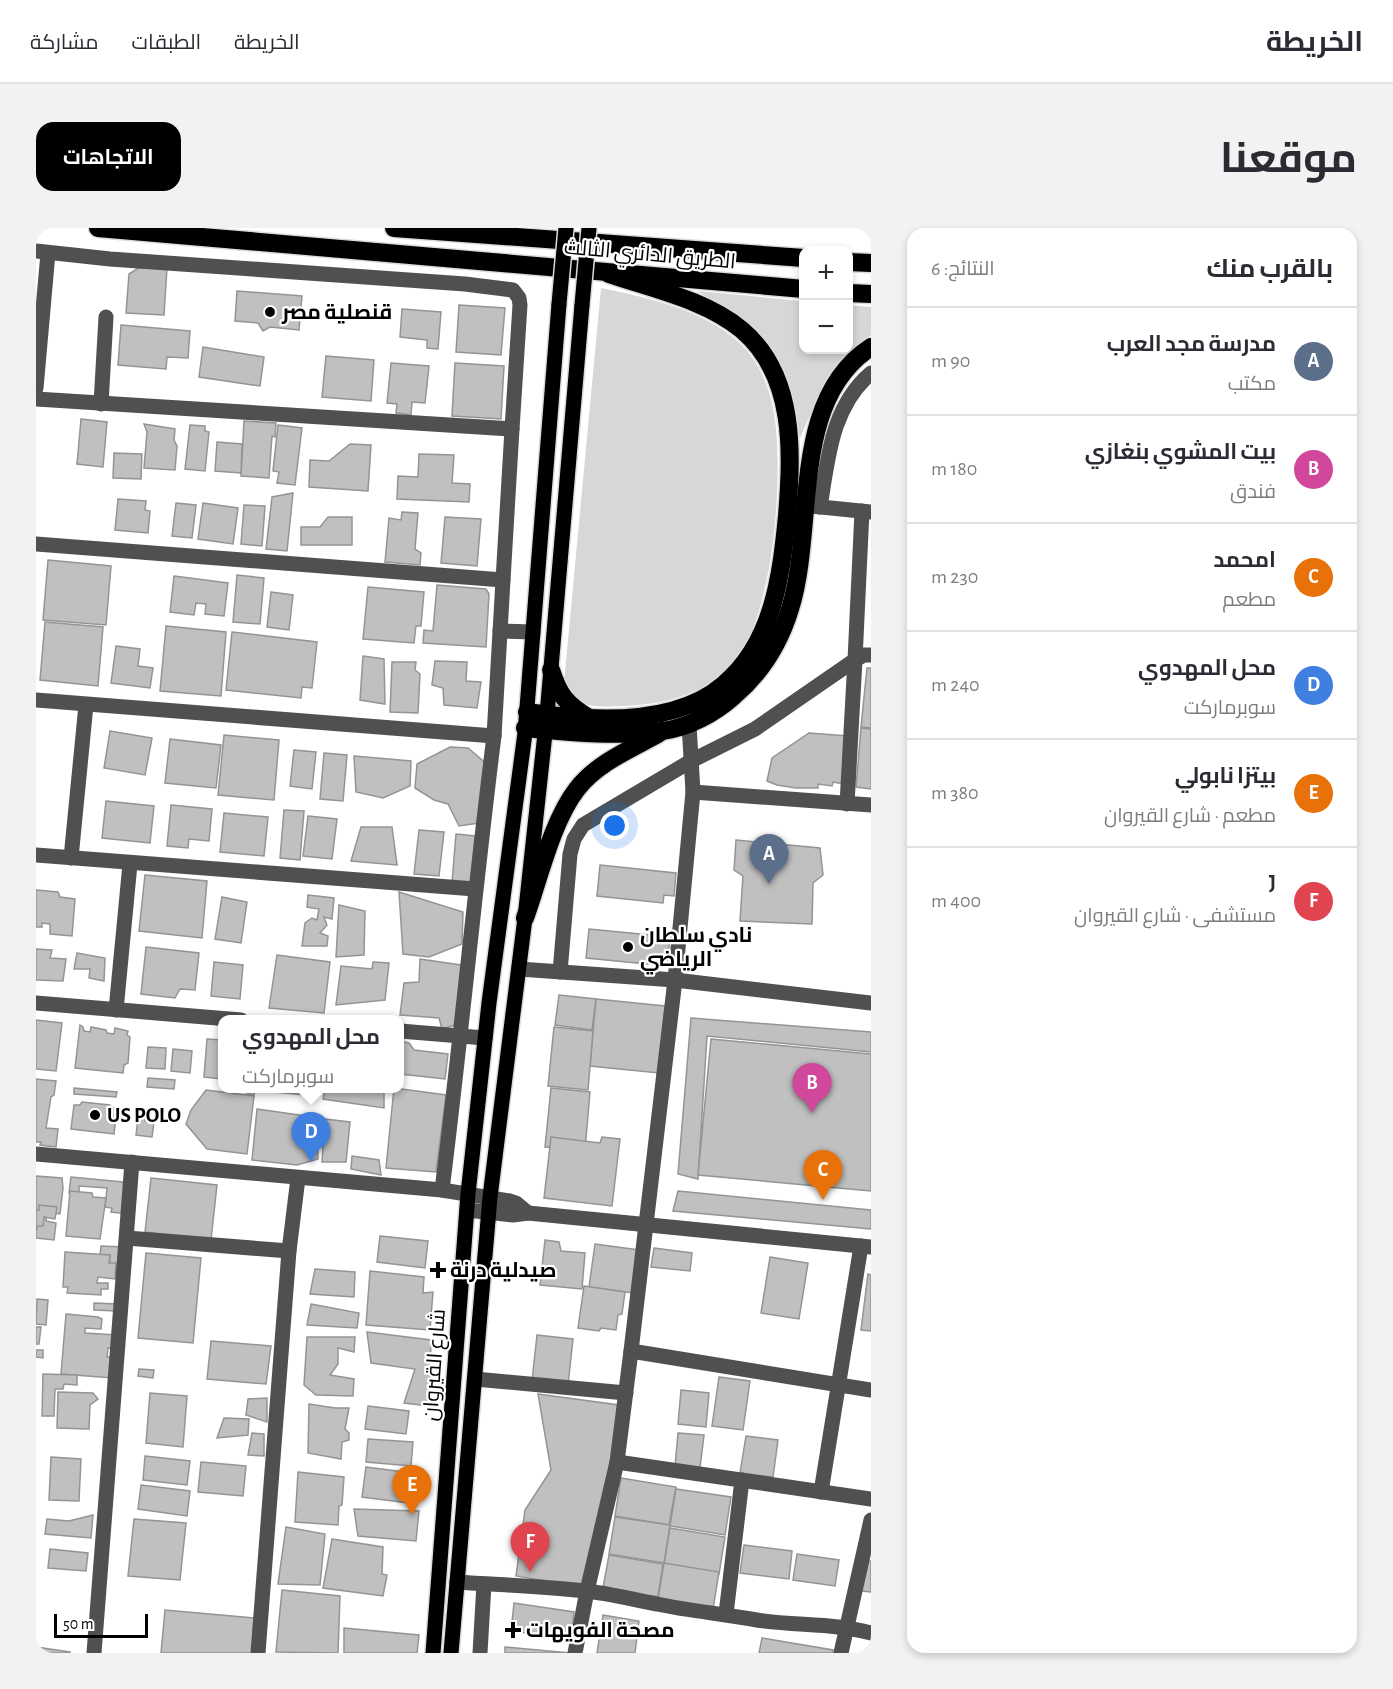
<!DOCTYPE html>
<html lang="ar">
<meta charset="utf-8">
<style>
:root{--surface:#fff;--page:#f2f2f3;--text:#2b2b33;--muted:#7c7c81;--line:#e1e1e2;--accent:#000}
body{margin:0;font-family:"Alegreya Sans",Cairo,sans-serif;background:var(--page);color:var(--text);direction:rtl}
.controls{position:absolute;right:18px;top:18px;display:grid;overflow:hidden;border-radius:12px;box-shadow:0 3px 9px #0003}
.controls button{width:54px;height:54px;display:grid;place-items:center;padding:0;border:0;border-bottom:2px solid var(--line);background:var(--surface);color:var(--text);font:30px sans-serif}
.scale{position:absolute;left:18px;bottom:15px;width:94px;box-sizing:border-box;padding-left:6px;border:3px solid #000;border-top:0;font-size:16px;line-height:21px;white-space:nowrap;color:#000;-webkit-text-stroke:4px #fff;paint-order:stroke}
.you{position:absolute;left:579px;top:598px;width:21px;height:21px;margin:-15px;border:4px solid #fff;border-radius:50%;background:#1a73e8;box-shadow:0 0 0 9px #1a73e833}
.badge{display:grid;place-items:center;width:39px;height:39px;border-radius:50%;background:var(--accent);color:#fff;font-size:20px;font-weight:700}
.pin{position:absolute;translate:-50% -50px;filter:drop-shadow(0 2px 3px #0008)}
.pin::after{content:'';position:absolute;top:32px;width:21px;height:18px;background:inherit;clip-path:polygon(0 0,100% 0,50% 100%)}
.popup{position:absolute;left:182px;top:787px;width:186px;height:78px;box-sizing:border-box;display:grid;place-content:center;border-radius:12px;background:var(--surface);filter:drop-shadow(0 2px 4px #0005);font-size:20px;white-space:nowrap;color:var(--muted)}
.popup b{font-size:22px;color:var(--text)}
.popup::after{content:'';position:absolute;left:50%;top:100%;margin-left:-12px;border:12px solid transparent;border-top-color:var(--surface)}
.list{margin:0;padding:0;list-style:none}
h2{display:flex;justify-content:space-between;align-items:center;height:78px;margin:0;padding:0 24px;font-size:26px}
h2 small{font-size:20px;font-weight:400;color:var(--muted)}
.list li{display:grid;grid-template-columns:39px 1fr auto;gap:18px;align-items:center;box-sizing:border-box;height:108px;padding:0 24px;border-top:2px solid var(--line)}
.list b{display:block;font-size:22px;white-space:nowrap}
.list p{margin:0;font-size:20px;white-space:nowrap;color:var(--muted)}
.list em{font-size:20px;font-style:normal;color:var(--muted)}
.map{position:relative;flex:none;width:835px;height:1425px;overflow:hidden;direction:ltr;border-radius:18px}
header{display:flex;align-items:center;gap:36px;box-sizing:border-box;height:84px;padding:0 30px;background:var(--surface);border-bottom:2px solid var(--line)}
header strong{font-size:28px}
nav{display:flex;gap:33px;margin-inline-start:auto;font-size:21px}
.intro{display:flex;align-items:center;justify-content:space-between;box-sizing:border-box;height:144px;padding:0 36px}
h1{margin:0;font-size:42px}
.button{padding:15px 27px;border-radius:18px;background:var(--accent);color:#fff;font-size:21px;font-weight:700}
main{display:flex;gap:36px;padding:0 36px}
aside{flex:1;background:var(--surface);border-radius:18px;box-shadow:0 3px 9px #0003}
.map>svg:first-child{display:block}
.green{fill:#d7d7d7}
.building{fill:#c0c0c0;stroke:#949494;stroke-width:1.5}
.lines{fill:none;stroke-linecap:round;stroke-linejoin:round}
.major-casing{stroke:#dbdbdb;stroke-width:18}
.highway-casing{stroke:#dbdbdb;stroke-width:21}
.minor{stroke:#505050;stroke-width:15}
.major{stroke:#000;stroke-width:15}
.highway{stroke:#000;stroke-width:18}
.major-bridge-casing{stroke:#dbdbdb;stroke-width:18;stroke-linecap:butt}
.major-bridge{stroke:#000;stroke-width:15}
.poi-dot{fill:#000;stroke:#fff;stroke-width:2}
.labels{text-anchor:middle;stroke-width:4.5;stroke-linejoin:round;paint-order:stroke}
.street-label{font-size:21px;fill:#000;stroke:#fff}
.poi-label{font-size:21px;font-weight:bold;fill:#000;stroke:#fff;text-anchor:start}
</style>
<header>
<strong>الخريطة</strong>
<nav><a>الخريطة</a><a>الطبقات</a><a>مشاركة</a></nav>
</header>
<div class="intro"><h1>موقعنا</h1><a class="button">الاتجاهات</a></div>
<main>
<aside>
<h2>بالقرب منك<small>النتائج: 6</small></h2>
<ul class="list">
<li><span class="badge" style="background:#5c6f8a">A</span><div><b>مدرسة مجد العرب</b><p>مكتب</p></div><em>90 m</em></li>
<li><span class="badge" style="background:#d1479c">B</span><div><b>بيت المشوي بنغازي</b><p>فندق</p></div><em>180 m</em></li>
<li><span class="badge" style="background:#e8710a">C</span><div><b>امحمد</b><p>مطعم</p></div><em>230 m</em></li>
<li><span class="badge" style="background:#3f7fe0">D</span><div><b>محل المهدوي</b><p>سوبرماركت</p></div><em>240 m</em></li>
<li><span class="badge" style="background:#e8710a">E</span><div><b>بيتزا نابولي</b><p>مطعم · شارع القيروان</p></div><em>380 m</em></li>
<li><span class="badge" style="background:#e0444e">F</span><div><b>J</b><p>مستشفى · شارع القيروان</p></div><em>400 m</em></li>
</ul>
</aside>
<div class="map">
<svg width="835" height="1425" viewBox="0 0 835 1425">
<rect width="100%" height="100%" fill="#fff"/>
<g class="green">
<path d="M565,60C617,71 686,85 718,132C729,149 737,172 739,192C747,252 738,394 694,438C664,468 628,476 587,478C559,479 543,481 528,455Z"/>
<polygon points="661,63 767,73 768,122 812,122 813,77 835,79 835,107 807,129 787,157 764,210 752,164 710,94"/>
</g>
<g class="building">
<polygon points="104,39 131,40 128,87 90,85 93,46"/>
<polygon points="201,63 266,68 263,102 234,99 227,103 222,95 199,93"/>
<polygon points="423,77 469,80 465,127 420,124"/>
<polygon points="366,81 405,84 402,121 391,120 391,112 364,109"/>
<polygon points="85,97 154,103 152,130 131,129 130,141 82,137"/>
<polygon points="167,119 228,129 224,158 163,149"/>
<polygon points="290,128 338,132 335,173 286,169"/>
<polygon points="355,135 393,138 389,175 376,174 375,187 360,185 361,176 351,175"/>
<polygon points="419,135 468,138 465,191 416,188"/>
<polygon points="45,191 71,194 67,239 41,236"/>
<polygon points="208,193 240,195 239,209 236,208 233,250 205,248"/>
<polygon points="108,196 139,201 138,212 141,218 139,242 108,240 111,204"/>
<polygon points="154,197 169,198 169,203 173,204 169,243 149,241"/>
<polygon points="242,197 266,200 259,257 241,255 243,244 237,243"/>
<polygon points="181,214 206,216 205,245 179,243"/>
<polygon points="314,216 335,217 332,263 273,259 274,232 293,233"/>
<polygon points="78,225 106,226 105,251 77,250"/>
<polygon points="383,226 418,227 416,255 434,256 433,274 361,271 362,248 382,249"/>
<polygon points="257,265 251,323 230,321 236,269"/>
<polygon points="82,271 110,273 109,282 114,283 112,305 79,302"/>
<polygon points="140,275 160,277 156,310 136,308"/>
<polygon points="167,275 202,280 197,316 162,311"/>
<polygon points="208,277 229,278 226,318 205,316"/>
<polygon points="366,284 382,285 379,321 385,325 384,337 349,334 353,290 365,292"/>
<polygon points="292,289 316,289 316,317 265,317 265,299 284,299"/>
<polygon points="409,289 445,291 441,338 405,335"/>
<polygon points="12,332 75,338 70,397 7,392"/>
<polygon points="201,347 228,350 224,396 197,394"/>
<polygon points="138,348 192,355 188,388 169,386 170,376 160,375 158,387 134,384"/>
<polygon points="401,357 450,361 453,366 450,419 387,415 388,402 397,403"/>
<polygon points="332,359 388,364 385,398 380,398 378,415 327,411"/>
<polygon points="235,364 257,367 253,402 231,399"/>
<polygon points="9,394 67,399 62,458 4,452"/>
<polygon points="130,398 190,404 185,468 124,463"/>
<polygon points="196,404 281,414 276,460 266,459 265,470 190,462"/>
<polygon points="80,418 104,421 102,438 117,440 114,460 75,455"/>
<polygon points="327,428 348,431 349,476 324,472"/>
<polygon points="399,433 431,434 430,453 445,454 441,480 408,477 407,460 396,457"/>
<polygon points="356,434 380,434 379,442 384,446 382,485 354,484"/>
<polygon points="831,440 835,440 835,500 825,499"/>
<polygon points="825,500 835,501 835,561 820,559"/>
<polygon points="74,503 116,510 109,547 68,540"/>
<polygon points="773,505 812,508 809,556 797,554 796,558 782,556 782,560 760,560 741,557 731,553 736,530"/>
<polygon points="188,507 243,512 238,572 182,567"/>
<polygon points="134,511 185,517 180,560 129,555"/>
<polygon points="414,519 432,520 452,537 443,595 423,598 412,576 398,572 379,560 381,536"/>
<polygon points="258,522 280,524 276,561 254,558"/>
<polygon points="288,525 311,527 307,573 284,571"/>
<polygon points="318,528 375,533 374,558 347,570 320,564"/>
<polygon points="70,573 118,578 114,615 66,610"/>
<polygon points="135,577 176,581 173,613 153,611 152,620 131,618"/>
<polygon points="248,582 268,583 264,632 244,630"/>
<polygon points="188,585 232,589 228,628 184,624"/>
<polygon points="272,588 301,591 296,631 267,628"/>
<polygon points="325,599 356,599 361,637 315,633"/>
<polygon points="383,602 408,604 403,648 378,646"/>
<polygon points="420,606 439,608 435,656 416,654"/>
<polygon points="700,612 784,620 787,647 777,655 776,696 704,693 707,648 698,642"/>
<polygon points="564,637 640,645 638,668 628,667 627,675 561,668"/>
<polygon points="109,647 171,653 166,710 103,703"/>
<polygon points="0,662 22,664 24,669 39,671 36,708 14,706 14,696 6,695 6,699 0,699"/>
<polygon points="363,664 427,684 426,716 393,729 367,726"/>
<polygon points="272,667 298,670 296,691 288,689 291,697 284,705 292,708 291,718 266,718 269,695 276,690 281,692 283,681 271,679"/>
<polygon points="186,669 211,674 205,715 179,711"/>
<polygon points="303,677 329,683 328,727 300,729"/>
<polygon points="553,701 634,709 631,738 550,730"/>
<polygon points="110,719 163,725 159,762 144,761 139,770 105,766"/>
<polygon points="0,721 16,722 14,730 30,731 27,753 0,752"/>
<polygon points="41,725 69,730 68,753 53,750 54,741 38,741"/>
<polygon points="241,727 294,734 288,785 233,780"/>
<polygon points="384,731 425,737 422,796 406,801 403,790 364,787 368,755 383,754"/>
<polygon points="178,734 207,737 204,771 175,768"/>
<polygon points="337,734 353,735 349,772 300,777 305,738 336,741"/>
<polygon points="523,767 560,771 556,802 519,797"/>
<polygon points="560,771 629,778 623,845 554,838"/>
<polygon points="655,790 835,804 835,824 671,808 662,951 642,946"/>
<polygon points="0,792 26,795 20,843 0,841"/>
<polygon points="44,797 47,799 48,803 54,804 55,799 70,802 71,805 78,806 79,800 92,803 91,807 94,809 92,835 88,837 87,845 39,840"/>
<polygon points="518,799 557,803 552,862 512,858"/>
<polygon points="171,811 186,812 186,851 168,849"/>
<polygon points="675,811 835,826 835,963 662,947"/>
<polygon points="364,813 373,815 378,822 412,826 409,851 364,846"/>
<polygon points="112,819 130,820 129,841 110,840"/>
<polygon points="137,821 156,823 154,845 135,843"/>
<polygon points="112,850 139,852 138,861 111,859"/>
<polygon points="0,851 20,853 18,867 15,869 10,900 22,901 20,919 4,917 5,914 0,914"/>
<polygon points="38,860 81,864 80,869 38,866"/>
<polygon points="199,860 219,860 218,868"/>
<polygon points="227,860 280,860 280,868 228,863"/>
<polygon points="289,860 348,860 348,880 287,871"/>
<polygon points="358,860 410,867 400,944 350,940"/>
<polygon points="515,860 554,864 549,922 509,919"/>
<polygon points="170,862 218,868 211,926 171,921 150,896 155,882"/>
<polygon points="46,874 74,877 75,879 81,880 78,906 35,901 38,877 44,877"/>
<polygon points="221,881 270,888 274,911 281,911 282,931 261,937 216,932"/>
<polygon points="103,882 110,883 109,893 118,894 116,909 100,907"/>
<polygon points="289,891 314,894 310,934 286,934"/>
<polygon points="515,909 564,915 566,909 584,911 576,978 508,970"/>
<polygon points="316,928 343,932 345,947 315,941"/>
<polygon points="0,948 26,950 27,960 24,986 11,984 10,993 20,995 18,1012 0,1010"/>
<polygon points="35,949 87,954 92,986 75,984 76,980 69,979 71,960 43,958 43,966 33,965"/>
<polygon points="115,950 181,957 175,1012 109,1004"/>
<polygon points="34,963 56,965 57,969 70,970 64,1011 30,1008"/>
<polygon points="642,963 835,982 835,1001 637,983"/>
<polygon points="3,977 21,979 19,991 8,989 7,998 2,998 0,1003 0,982 3,982"/>
<polygon points="344,1008 392,1013 389,1040 341,1034"/>
<polygon points="509,1012 523,1014 525,1023 549,1025 546,1061 504,1057"/>
<polygon points="559,1016 603,1022 597,1065 553,1059"/>
<polygon points="65,1018 87,1019 85,1048 73,1047 74,1027 64,1027"/>
<polygon points="618,1020 656,1025 654,1043 615,1039"/>
<polygon points="29,1024 74,1027 73,1035 80,1035 79,1051 62,1049 61,1055 72,1055 72,1061 65,1061 65,1067 31,1065 32,1059 27,1059"/>
<polygon points="110,1025 165,1030 157,1115 102,1110"/>
<polygon points="734,1029 772,1035 763,1091 725,1085"/>
<polygon points="279,1041 319,1044 318,1069 274,1066"/>
<polygon points="334,1043 388,1049 387,1065 397,1064 394,1102 330,1097"/>
<polygon points="832,1046 835,1047 835,1103 825,1102"/>
<polygon points="548,1058 589,1064 586,1086 582,1087 580,1102 565,1100 563,1103 542,1100"/>
<polygon points="1,1071 12,1072 10,1097 0,1096"/>
<polygon points="58,1075 81,1076 80,1083 58,1082"/>
<polygon points="275,1076 323,1085 321,1100 271,1097"/>
<polygon points="30,1086 62,1089 66,1091 65,1101 49,1100 49,1105 80,1107 79,1121 72,1120 71,1129 78,1129 77,1150 25,1146"/>
<polygon points="0,1099 5,1099 3,1116 0,1116"/>
<polygon points="331,1104 395,1112 393,1178 368,1175 379,1141 335,1135"/>
<polygon points="501,1107 537,1111 532,1157 496,1153"/>
<polygon points="271,1109 319,1109 318,1124 302,1120 302,1136 294,1147 318,1151 317,1168 280,1167 268,1157"/>
<polygon points="175,1113 235,1118 230,1156 171,1151"/>
<polygon points="0,1122 7,1122 7,1130 0,1129"/>
<polygon points="103,1141 118,1142 117,1150 102,1148"/>
<polygon points="7,1146 41,1147 41,1157 28,1156 27,1161 19,1161 18,1188 6,1188"/>
<polygon points="683,1149 714,1153 707,1202 676,1198"/>
<polygon points="645,1162 673,1165 670,1199 642,1196"/>
<polygon points="22,1164 57,1165 62,1171 54,1177 53,1201 21,1200"/>
<polygon points="114,1165 151,1168 147,1219 110,1215"/>
<polygon points="502,1166 583,1177 575,1236 547,1359 480,1348 489,1282 515,1242"/>
<polygon points="231,1170 231,1194 210,1187 212,1171"/>
<polygon points="273,1176 299,1180 313,1180 309,1201 313,1205 313,1212 306,1214 305,1231 272,1225"/>
<polygon points="332,1178 373,1183 370,1206 329,1201"/>
<polygon points="188,1190 213,1191 212,1207 181,1210"/>
<polygon points="216,1205 228,1206 228,1228 212,1227"/>
<polygon points="642,1205 668,1207 664,1240 639,1238"/>
<polygon points="710,1208 742,1212 737,1249 704,1245"/>
<polygon points="332,1211 377,1214 375,1238 330,1234"/>
<polygon points="109,1228 154,1233 151,1257 107,1252"/>
<polygon points="15,1229 45,1231 43,1273 13,1272"/>
<polygon points="165,1234 210,1238 207,1268 162,1264"/>
<polygon points="330,1239 376,1245 372,1275 326,1269"/>
<polygon points="262,1244 308,1249 306,1277 303,1278 302,1297 259,1294"/>
<polygon points="585,1250 640,1259 633,1297 579,1288"/>
<polygon points="105,1257 154,1263 151,1288 102,1281"/>
<polygon points="640,1261 695,1269 689,1307 634,1298"/>
<polygon points="318,1281 383,1283 380,1313 322,1308"/>
<polygon points="57,1287 55,1310 9,1306 11,1291 33,1293"/>
<polygon points="579,1289 634,1297 628,1335 573,1326"/>
<polygon points="98,1291 150,1295 144,1352 92,1348"/>
<polygon points="250,1299 289,1306 284,1357 242,1356"/>
<polygon points="634,1300 689,1309 683,1346 628,1337"/>
<polygon points="296,1311 347,1319 346,1346 351,1347 347,1368 287,1360"/>
<polygon points="708,1317 756,1323 753,1351 704,1345"/>
<polygon points="14,1321 52,1325 50,1343 12,1340"/>
<polygon points="761,1326 803,1332 799,1358 757,1352"/>
<polygon points="573,1327 627,1336 621,1373 566,1365"/>
<polygon points="830,1333 835,1333 835,1364 826,1363"/>
<polygon points="628,1335 683,1344 677,1381 622,1372"/>
<polygon points="246,1362 304,1368 302,1425 240,1424"/>
<polygon points="478,1375 538,1384 535,1411 475,1403"/>
<polygon points="129,1382 218,1390 216,1425 125,1425"/>
<polygon points="567,1387 603,1393 599,1425 561,1425"/>
<polygon points="308,1400 383,1407 381,1425 308,1425"/>
<polygon points="726,1410 797,1422 797,1425 723,1425"/>
<polygon points="0,1419 34,1424 34,1425 0,1425"/>
<polygon points="469,1419 535,1425 469,1425"/>
</g>
<g class="lines">
<defs>
<g id="major">
<polyline points="397,1425 432,966 453,775 489,505 523,76"/>
<polyline points="415,1425 454,969 489,690 511,487 546,77"/>
</g>
<g id="highway">
<polyline points="62,0 768,61"/>
<polyline points="358,0 768,30"/>
<polyline points="812,34 835,35"/>
<polyline points="812,65 835,66"/>
<path d="M515,442C523,467 530,476 553,490"/>
<path d="M491,484C550,493 638,499 687,457C737,416 745,349 751,288C756,225 760,148 706,102C670,72 617,61 573,46"/>
<path d="M489,500C533,504 581,509 626,503C652,500 679,485 698,468C725,445 744,414 754,381C780,299 753,172 835,119"/>
<path d="M489,690C503,651 516,593 541,561C561,535 595,521 622,506"/>
</g>
</defs>
<use href="#major" class="major-casing"/>
<use href="#highway" class="highway-casing"/>
<g class="minor">
<polyline points="0,23 74,31 429,56 477,62 483,70 484,77 476,201"/>
<polyline points="0,160 12,25"/>
<polyline points="0,171 476,201 467,352"/>
<polyline points="65,176 70,89"/>
<polyline points="775,278 835,284"/>
<path d="M784,279C792,231 795,179 835,145"/>
<polyline points="0,316 467,352 458,508"/>
<polyline points="464,403 497,404"/>
<path d="M0,472L458,508C439,659 425,811 406,962"/>
<polyline points="657,564 835,577"/>
<polyline points="811,576 819,432 828,427 835,427"/>
<polyline points="0,627 439,661"/>
<polyline points="35,630 50,477"/>
<polyline points="483,741 639,752 835,775"/>
<polyline points="524,744 534,626 538,611 547,597 655,533 719,501 819,432 826,283"/>
<polyline points="0,775 205,792"/>
<polyline points="80,782 94,636"/>
<polyline points="364,803 449,810"/>
<polyline points="0,926 406,962 474,973 480,975 492,985"/>
<polyline points="431,982 477,987 492,985 835,1019"/>
<polyline points="91,1010 253,1023"/>
<polyline points="595,1123 835,1162"/>
<polyline points="439,1151 590,1165"/>
<polyline points="581,1234 835,1271"/>
<polyline points="785,1264 825,1018"/>
<path d="M421,1354C464,1357 507,1358 549,1363C574,1365 597,1372 621,1376C654,1383 688,1386 721,1392C759,1398 798,1395 835,1405"/>
<polyline points="690,1386 706,1252"/>
<polyline points="58,1425 96,934"/>
<polyline points="222,1425 253,1023 262,950"/>
<polyline points="444,1425 448,1356"/>
<polyline points="539,1425 551,1363 581,1234 595,1123 639,752 657,564 653,496"/>
<polyline points="805,1425 835,1292"/>
</g>
<use href="#major" class="major"/>
<use href="#highway" class="highway"/>
<defs>
<g id="major-bridge">
<polyline points="523,76 530,0"/>
<polyline points="546,77 553,0"/>
</g>
</defs>
<use href="#major-bridge" class="major-bridge-casing"/>
<use href="#major-bridge" class="major-bridge"/>
</g>
<g class="poi-dot">
<circle cx="234" cy="84" r="6"/>
<circle cx="592" cy="719" r="6"/>
<circle cx="59" cy="887" r="6"/>
<path d="M399 1033h6v6h6v6h-6v6h-6v-6h-6v-6h6z"/>
<path d="M474 1393h6v6h6v6h-6v6h-6v-6h-6v-6h6z"/>
</g>
<g class="labels">
<g class="street-label">
<text transform="translate(614 26) rotate(5)" y="7">الطريق الدائري الثالث</text>
<text transform="translate(398 1137) rotate(-86)" y="7">شارع القيروان</text>
</g>
<g class="poi-label">
<text x="246" y="91">قنصلية مصر</text>
<text x="604" y="714">نادي سلطان<tspan x="604" dy="24">الرياضي</tspan></text>
<text x="71" y="894">US POLO</text>
<text x="414" y="1049">صيدلية درنة</text>
<text x="490" y="1409">مصحة الفويهات</text>
</g>
</g>
</svg>
<div class="controls">
<button>+</button>
<button>−</button>
</div>
<div class="scale">50 m</div>
<div class="you"></div>
<div class="pin badge" style="left:733px;top:656px;background:#5c6f8a">A</div>
<div class="pin badge" style="left:776px;top:885px;background:#d1479c">B</div>
<div class="pin badge" style="left:787px;top:972px;background:#e8710a">C</div>
<div class="pin badge" style="left:275px;top:934px;background:#3f7fe0">D</div>
<div class="popup"><b>محل المهدوي</b>سوبرماركت</div>
<div class="pin badge" style="left:376px;top:1287px;background:#e8710a">E</div>
<div class="pin badge" style="left:494px;top:1344px;background:#e0444e">F</div>
</div>
</main>
